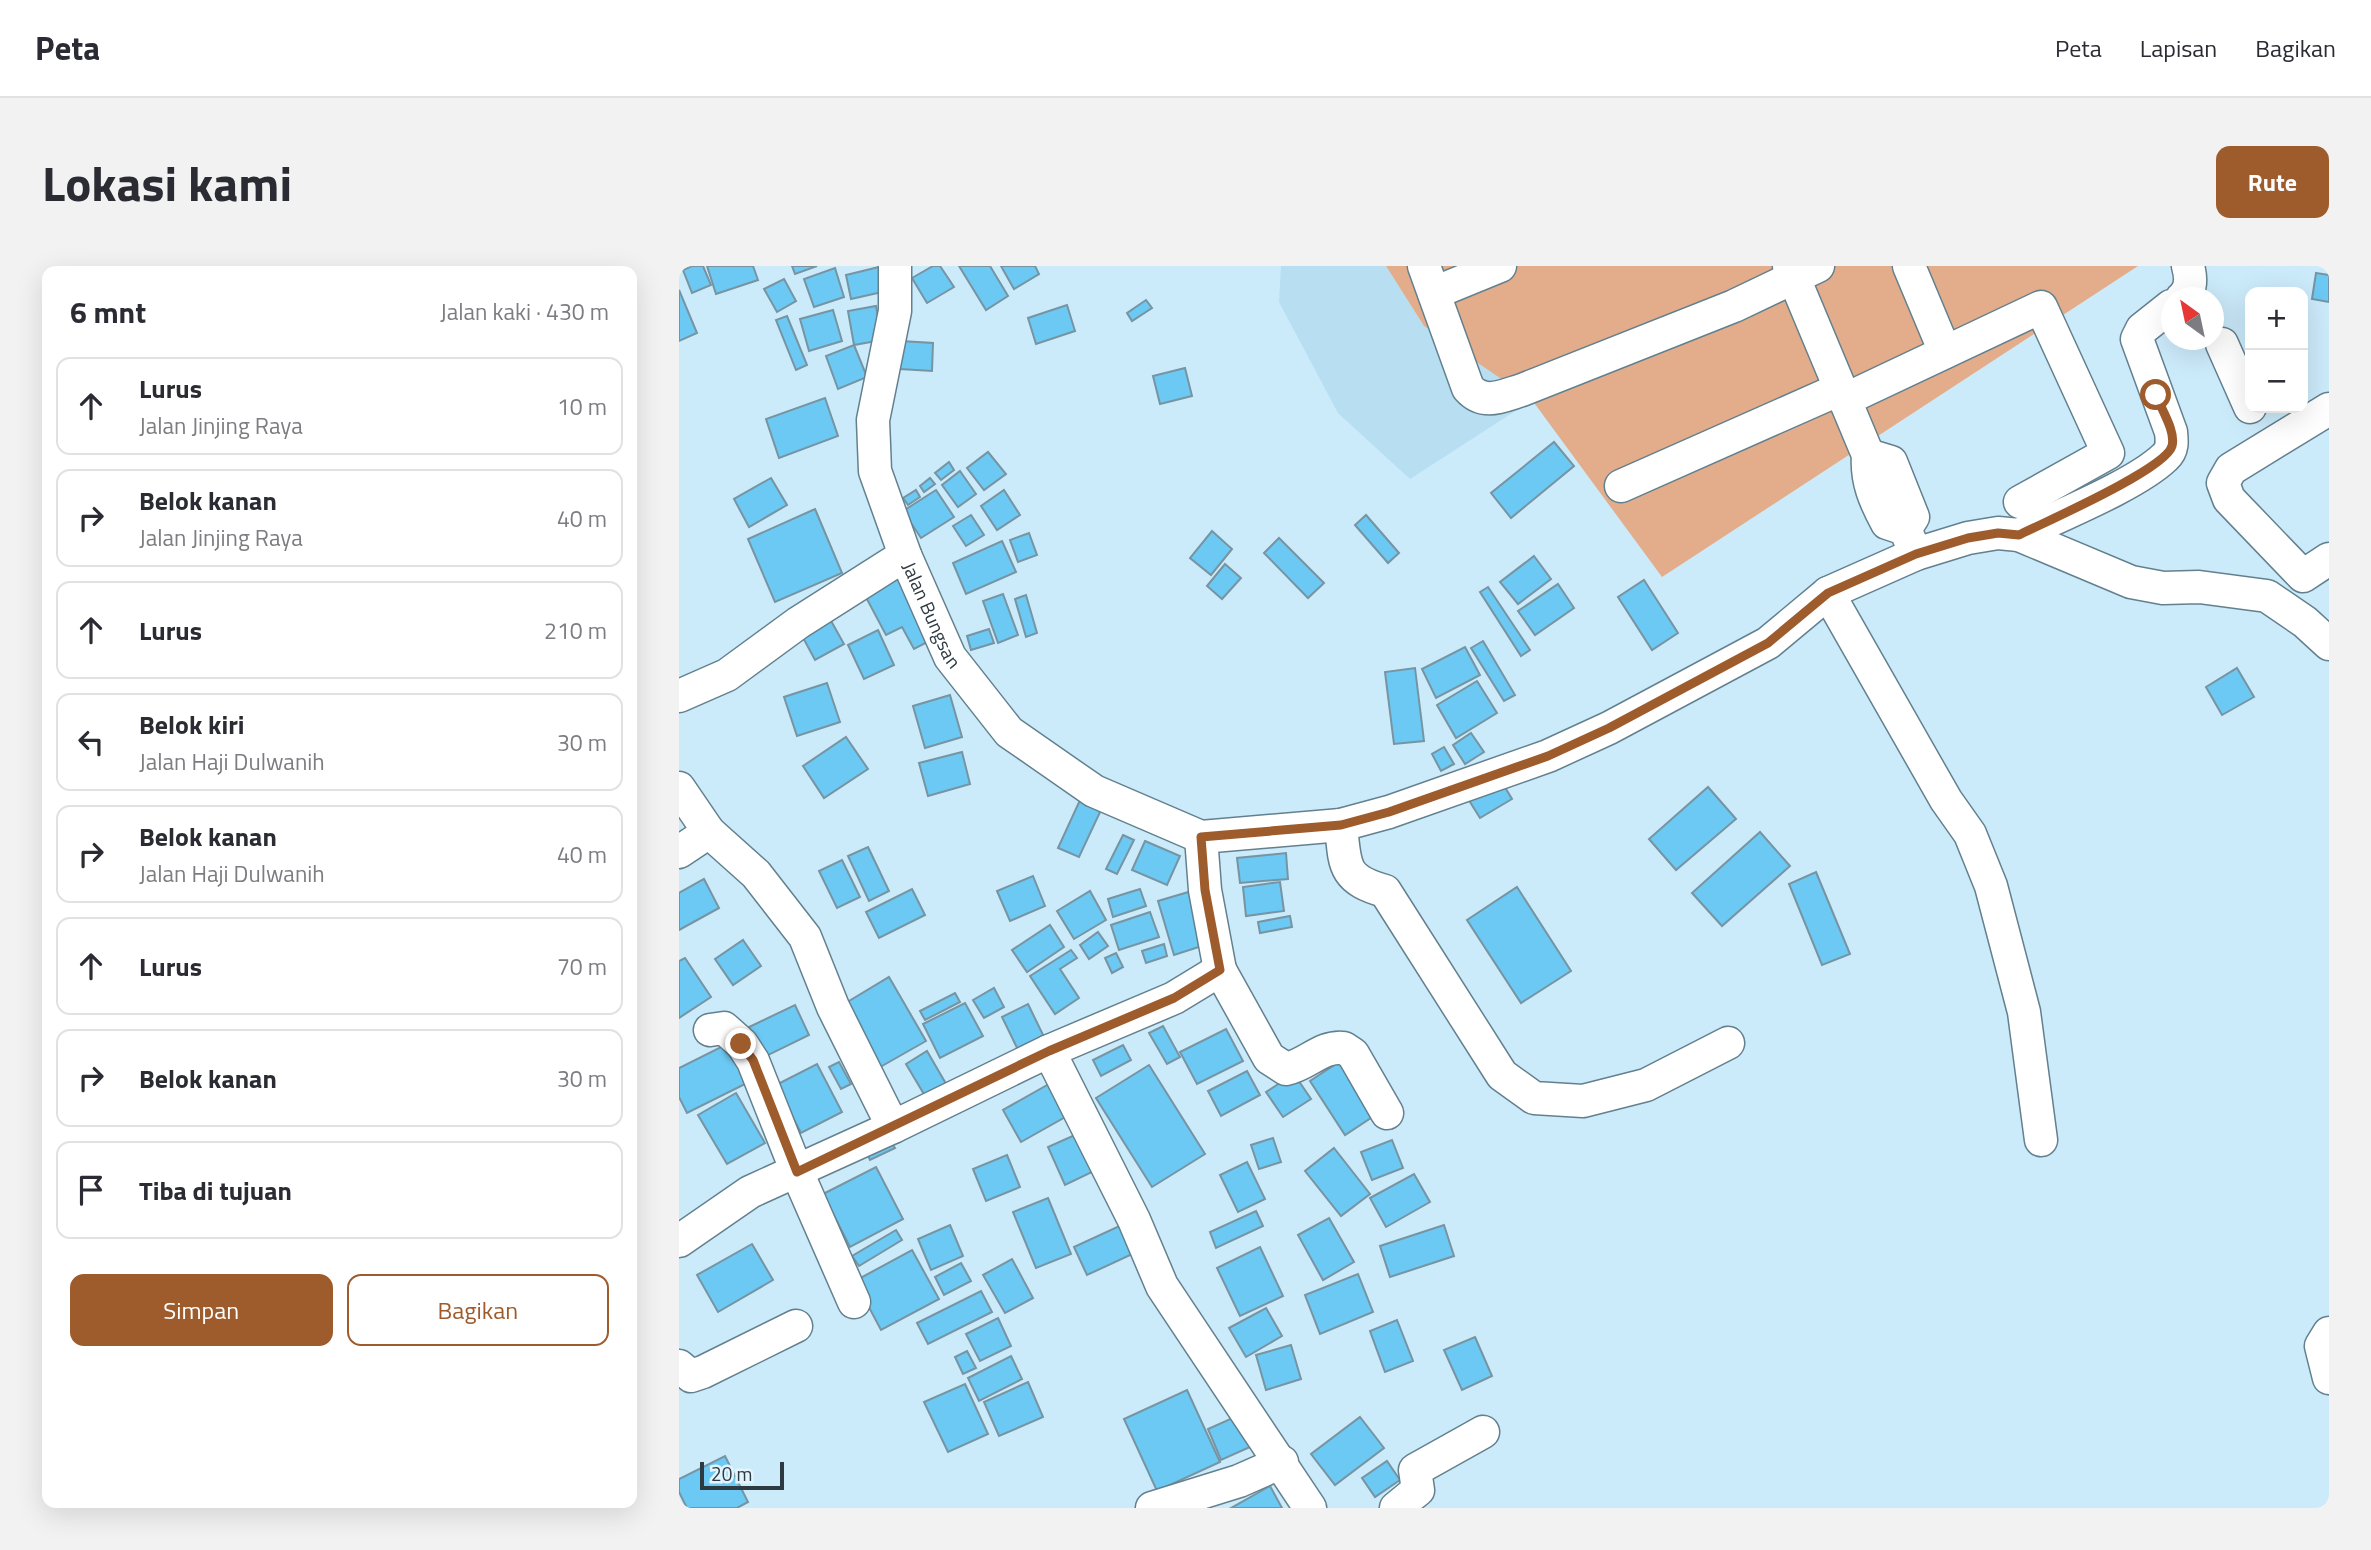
<!DOCTYPE html>
<html lang="id">
<meta charset="utf-8">
<style>
:root{--surface:#fff;--page:#f2f2f3;--text:#2b2b33;--muted:#7c7c81;--line:#e1e1e2;--accent:#9e5b2b}
body{margin:0;font-family:"Titillium Web",sans-serif;background:var(--page);color:var(--text)}
.controls{position:absolute;right:21px;top:21px;display:grid;overflow:hidden;border-radius:14px;box-shadow:0 7px 28px #0002}
.controls button{width:63px;height:63px;display:grid;place-items:center;padding:0;border:0;border-bottom:2px solid var(--line);background:var(--surface);color:var(--text);font:35px sans-serif}
.compass{position:absolute;left:1482px;top:21px;width:63px;height:63px;border-radius:50%;background:var(--surface);box-shadow:0 7px 28px #0002;rotate:327deg}
.scale{position:absolute;left:21px;bottom:18px;width:84px;box-sizing:border-box;padding-left:7px;border:4px solid #2e3a41;border-top:0;font-size:19px;line-height:24px;white-space:nowrap;color:#2e3a41;-webkit-text-stroke:5px #e2f5ff;paint-order:stroke}
.stop{position:absolute;width:21px;height:21px;margin:-16px;border:5px solid #9e5b2b;border-radius:50%;background:#fff}
.stop.end{background:#9e5b2b;border-color:#fff;box-shadow:0 2px 7px #0008}
.list{margin:0;padding:0;list-style:none}
h2{display:flex;justify-content:space-between;align-items:center;height:91px;margin:0;padding:0 28px;font-size:30px}
h2 small{font-size:23px;font-weight:400;color:var(--muted)}
.list li{display:grid;grid-template-columns:46px 1fr auto;gap:21px;align-items:center;box-sizing:border-box;height:98px;margin:0 14px 14px;padding:0 14px;border:2px solid var(--line);border-radius:14px}
.list b{display:block;font-size:26px;white-space:nowrap}
.list p{margin:0;font-size:23px;white-space:nowrap;color:var(--muted)}
.list em{font-size:23px;font-style:normal;color:var(--muted)}
.actions{display:flex;gap:14px;padding:21px 28px}
.actions a{flex:1;padding:16px 0;border:2px solid var(--accent);border-radius:14px;text-align:center;font-size:24px;color:var(--accent)}
.actions .main{background:var(--accent);color:#fff}
.icon{flex:none;width:38px;height:38px;fill:none;stroke:currentColor;stroke-width:2;stroke-linecap:round;stroke-linejoin:round}
.map{position:relative;flex:none;width:1650px;height:1242px;overflow:hidden;border-radius:14px}
header{display:flex;align-items:center;gap:42px;box-sizing:border-box;height:98px;padding:0 35px;background:var(--surface);border-bottom:2px solid var(--line)}
header strong{font-size:33px}
nav{display:flex;gap:38px;margin-inline-start:auto;font-size:24px}
.intro{display:flex;align-items:center;justify-content:space-between;box-sizing:border-box;height:168px;padding:0 42px}
h1{margin:0;font-size:49px}
.button{padding:18px 32px;border-radius:14px;background:var(--accent);color:#fff;font-size:24px;font-weight:700}
main{display:flex;gap:42px;padding:0 42px}
aside{flex:1;background:var(--surface);border-radius:14px;box-shadow:0 7px 28px #0002}
.map>svg:first-child{display:block}
.built{fill:#b7dff1}
.green{fill:#e3ad8b}
.building{fill:#6cc9f3;stroke:#7694a2;stroke-width:2}
.lines{fill:none;stroke-linecap:round;stroke-linejoin:round}
.minor-casing{stroke:#63808e;stroke-width:35}
.minor{stroke:#fff;stroke-width:32}
.route{stroke:#9e5b2b;stroke-width:9}
.labels{text-anchor:middle;stroke-width:5;stroke-linejoin:round;paint-order:stroke}
.street-label{font-size:19px;fill:#2e3a41;stroke:#e2f5ff}
</style>
<header>
<strong>Peta</strong>
<nav><a>Peta</a><a>Lapisan</a><a>Bagikan</a></nav>
</header>
<div class="intro"><h1>Lokasi kami</h1><a class="button">Rute</a></div>
<main>
<aside>
<h2>6 mnt<small>Jalan kaki · 430 m</small></h2>
<ul class="list">
<li><svg class="icon" aria-label="ahead" viewBox="0 0 24 24"><path d="M12 20V5M6 11l6-6 6 6"/></svg><div><b>Lurus</b><p>Jalan Jinjing Raya</p></div><em>10 m</em></li>
<li><svg class="icon" aria-label="right" viewBox="0 0 24 24"><path d="M7 20v-9h11M14 6l5 5-5 5"/></svg><div><b>Belok kanan</b><p>Jalan Jinjing Raya</p></div><em>40 m</em></li>
<li><svg class="icon" aria-label="ahead" viewBox="0 0 24 24"><path d="M12 20V5M6 11l6-6 6 6"/></svg><div><b>Lurus</b></div><em>210 m</em></li>
<li><svg class="icon" aria-label="left" viewBox="0 0 24 24"><path d="M17 20v-9H6M10 6l-5 5 5 5"/></svg><div><b>Belok kiri</b><p>Jalan Haji Dulwanih</p></div><em>30 m</em></li>
<li><svg class="icon" aria-label="right" viewBox="0 0 24 24"><path d="M7 20v-9h11M14 6l5 5-5 5"/></svg><div><b>Belok kanan</b><p>Jalan Haji Dulwanih</p></div><em>40 m</em></li>
<li><svg class="icon" aria-label="ahead" viewBox="0 0 24 24"><path d="M12 20V5M6 11l6-6 6 6"/></svg><div><b>Lurus</b></div><em>70 m</em></li>
<li><svg class="icon" aria-label="right" viewBox="0 0 24 24"><path d="M7 20v-9h11M14 6l5 5-5 5"/></svg><div><b>Belok kanan</b></div><em>30 m</em></li>
<li><svg class="icon" aria-label="arrive" viewBox="0 0 24 24"><path d="M6 21V4h12l-3 4 3 4H6"/></svg><div><b>Tiba di tujuan</b></div></li>
</ul>
<div class="actions"><a class="main">Simpan</a><a>Bagikan</a></div>
</aside>
<div class="map">
<svg width="1650" height="1242" viewBox="0 0 1650 1242">
<rect width="100%" height="100%" fill="#cbeafa"/>
<polygon class="built" points="602,0 707,0 745,60 853,134 731,213 659,147 600,36"/>
<polygon class="green" points="707,0 1459,0 983,311 853,134 745,60"/>
<g class="building">
<polygon points="13,0 24,0 32,19 13,27 4,4"/>
<polygon points="28,0 74,0 79,14 37,28"/>
<polygon points="113,0 138,0 116,8"/>
<polygon points="204,0 212,24 172,33 167,9"/>
<polygon points="254,0 261,0 275,21 248,37 233,12"/>
<polygon points="280,0 311,0 329,30 307,44"/>
<polygon points="322,0 356,0 360,8 335,23"/>
<polygon points="156,2 165,31 135,41 125,13"/>
<polygon points="1637,7 1650,9 1650,36 1633,33"/>
<polygon points="105,13 117,35 98,46 85,23"/>
<polygon points="0,24 18,67 0,75"/>
<polygon points="467,34 473,42 453,55 448,47"/>
<polygon points="388,39 396,65 357,78 349,52"/>
<polygon points="197,40 203,74 175,79 169,45"/>
<polygon points="154,44 163,75 130,85 121,53"/>
<polygon points="108,50 128,99 117,104 97,54"/>
<polygon points="222,75 254,77 253,105 221,103"/>
<polygon points="175,79 188,111 159,123 147,90"/>
<polygon points="506,102 513,130 481,138 474,110"/>
<polygon points="146,132 159,170 100,192 87,153"/>
<polygon points="875,176 895,200 832,252 812,227"/>
<polygon points="309,186 327,208 305,224 288,202"/>
<polygon points="270,196 275,204 262,214 256,207"/>
<polygon points="281,205 297,228 279,241 263,219"/>
<polygon points="92,212 108,239 70,261 55,233"/>
<polygon points="251,212 256,218 245,226 241,220"/>
<polygon points="237,224 241,231 229,239 224,232"/>
<polygon points="257,224 275,251 242,272 224,245"/>
<polygon points="325,224 341,249 318,264 302,240"/>
<polygon points="136,243 163,307 96,336 69,273"/>
<polygon points="292,249 305,269 287,280 274,260"/>
<polygon points="687,249 720,287 709,297 676,259"/>
<polygon points="533,265 553,283 532,309 511,292"/>
<polygon points="350,267 358,289 339,296 331,274"/>
<polygon points="600,272 645,317 629,332 585,287"/>
<polygon points="323,275 337,306 287,328 274,297"/>
<polygon points="855,290 872,313 839,338 821,316"/>
<polygon points="223,298 260,370 235,383 223,361 207,369 181,320"/>
<polygon points="546,298 562,312 543,333 528,320"/>
<polygon points="965,314 999,367 973,384 939,331"/>
<polygon points="879,318 895,342 856,369 839,345"/>
<polygon points="809,321 851,384 842,390 801,326"/>
<polygon points="324,328 339,369 319,377 304,335"/>
<polygon points="347,329 358,367 347,371 336,333"/>
<polygon points="151,353 165,378 136,394 122,368"/>
<polygon points="310,363 315,377 292,384 288,370"/>
<polygon points="199,364 215,399 185,413 169,379"/>
<polygon points="804,375 836,429 825,435 792,382"/>
<polygon points="786,381 801,409 757,432 743,403"/>
<polygon points="736,402 745,475 715,478 706,406"/>
<polygon points="1558,402 1575,431 1543,449 1527,421"/>
<polygon points="798,415 818,447 777,472 758,439"/>
<polygon points="148,417 161,456 118,470 105,431"/>
<polygon points="271,429 283,471 246,482 234,440"/>
<polygon points="792,467 805,486 786,498 774,479"/>
<polygon points="167,471 189,503 145,532 124,500"/>
<polygon points="765,481 775,498 762,505 753,488"/>
<polygon points="283,486 291,518 249,530 240,497"/>
<polygon points="818,508 833,533 801,552 786,528"/>
<polygon points="1029,521 1057,553 997,604 970,573"/>
<polygon points="401,534 422,544 400,591 379,582"/>
<polygon points="1081,566 1111,600 1043,660 1013,627"/>
<polygon points="444,569 455,574 438,608 427,603"/>
<polygon points="466,575 501,590 488,619 453,604"/>
<polygon points="189,581 210,625 190,635 169,590"/>
<polygon points="607,587 609,613 561,617 558,592"/>
<polygon points="163,594 181,631 158,642 140,605"/>
<polygon points="1137,606 1171,688 1143,699 1110,618"/>
<polygon points="354,610 366,640 331,655 318,625"/>
<polygon points="25,613 40,642 0,664 0,627"/>
<polygon points="601,616 605,645 567,650 564,621"/>
<polygon points="838,621 892,705 842,737 788,654"/>
<polygon points="233,623 246,649 200,672 187,646"/>
<polygon points="461,623 467,640 434,651 429,633"/>
<polygon points="516,624 532,677 495,689 479,635"/>
<polygon points="411,625 427,654 395,673 378,645"/>
<polygon points="471,646 480,671 440,684 432,659"/>
<polygon points="611,650 613,661 581,667 579,656"/>
<polygon points="371,659 385,681 348,706 333,684"/>
<polygon points="419,666 429,680 410,693 401,679"/>
<polygon points="64,674 82,700 54,719 36,693"/>
<polygon points="485,678 488,690 467,697 463,685"/>
<polygon points="392,684 398,692 381,703 400,732 376,748 351,710"/>
<polygon points="437,687 444,701 433,707 426,692"/>
<polygon points="6,692 32,731 0,752 0,695"/>
<polygon points="210,711 247,775 196,804 160,741"/>
<polygon points="315,722 325,741 305,752 294,734"/>
<polygon points="276,727 281,736 246,754 241,745"/>
<polygon points="286,737 304,770 261,792 244,758"/>
<polygon points="349,738 367,775 341,788 323,751"/>
<polygon points="116,739 130,769 83,792 68,762"/>
<polygon points="484,760 501,791 488,798 470,767"/>
<polygon points="547,763 564,795 518,818 501,786"/>
<polygon points="48,778 68,817 8,847 0,831 0,802"/>
<polygon points="444,779 452,794 422,810 414,794"/>
<polygon points="248,785 270,823 249,835 227,798"/>
<polygon points="663,794 698,848 666,869 631,815"/>
<polygon points="160,796 172,818 162,823 150,801"/>
<polygon points="138,798 163,846 122,867 97,819"/>
<polygon points="470,799 526,888 473,921 417,832"/>
<polygon points="568,805 581,829 542,850 529,825"/>
<polygon points="615,808 632,833 604,851 587,826"/>
<polygon points="377,814 395,846 342,876 324,844"/>
<polygon points="57,827 86,877 48,898 19,849"/>
<polygon points="398,868 415,905 386,919 369,881"/>
<polygon points="210,872 216,882 191,894 186,883"/>
<polygon points="594,872 602,896 580,903 572,879"/>
<polygon points="713,874 724,902 693,914 682,886"/>
<polygon points="655,882 691,928 662,950 626,905"/>
<polygon points="328,889 341,921 307,935 294,903"/>
<polygon points="568,896 586,933 559,946 541,909"/>
<polygon points="197,901 224,953 171,981 144,928"/>
<polygon points="735,908 751,936 707,961 691,932"/>
<polygon points="369,932 392,988 357,1002 334,946"/>
<polygon points="577,945 584,960 537,982 531,966"/>
<polygon points="650,952 675,996 644,1014 619,969"/>
<polygon points="449,956 462,984 408,1009 395,981"/>
<polygon points="271,959 284,990 252,1004 239,973"/>
<polygon points="765,959 775,990 711,1011 701,980"/>
<polygon points="217,964 223,974 180,1000 173,990"/>
<polygon points="73,978 94,1014 39,1046 18,1009"/>
<polygon points="581,981 604,1030 561,1050 538,1002"/>
<polygon points="233,984 260,1033 202,1064 176,1015"/>
<polygon points="333,993 354,1032 326,1047 304,1009"/>
<polygon points="282,997 292,1015 265,1029 256,1011"/>
<polygon points="679,1008 694,1046 641,1068 626,1029"/>
<polygon points="302,1025 313,1046 249,1078 238,1057"/>
<polygon points="587,1042 603,1070 567,1091 550,1062"/>
<polygon points="319,1052 332,1080 301,1095 287,1068"/>
<polygon points="718,1054 734,1095 706,1106 691,1065"/>
<polygon points="796,1071 813,1110 783,1124 765,1084"/>
<polygon points="612,1079 622,1113 587,1124 577,1089"/>
<polygon points="288,1085 297,1102 284,1108 276,1091"/>
<polygon points="332,1090 343,1113 300,1135 289,1112"/>
<polygon points="349,1116 364,1151 320,1170 305,1136"/>
<polygon points="286,1118 309,1168 269,1186 245,1136"/>
<polygon points="508,1124 541,1196 478,1225 445,1153"/>
<polygon points="558,1150 571,1181 542,1194 529,1163"/>
<polygon points="681,1151 705,1182 656,1219 632,1188"/>
<polygon points="46,1190 69,1236 58,1242 8,1242 0,1226 0,1213"/>
<polygon points="708,1195 721,1214 696,1231 683,1212"/>
<polygon points="591,1220 603,1242 552,1242"/>
</g>
<g class="lines">
<defs>
<g id="minor">
<path id="s1" d="M216,0V45L194,154L196,205L226,289L271,391L330,466L415,525L522,571L662,559L710,546L869,490L930,462L1089,377L1149,327L1237,288L1289,272L1319,267L1340,269L1452,316L1484,322L1520,321L1588,330L1626,356L1650,378"/>
<path d="M745,0L789,122C805,140 823,130 843,124L1055,40L1139,0"/>
<path d="M1110,0L1189,189C1187,215 1196,235 1208,257L1226,263L1237,288"/>
<polyline points="1230,0 1266,86"/>
<polyline points="755,27 821,0"/>
<path d="M1503,32C1513,24 1512,11 1509,0"/>
<polyline points="1543,78 1571,141"/>
<polyline points="1165,134 1362,41 1429,187 1341,236"/>
<polyline points="1650,143 1552,203 1544,217 1550,233 1624,310 1650,293"/>
<polyline points="1189,189 1212,196 1234,251 1226,263"/>
<polyline points="942,220 1161,123"/>
<path d="M1340,269C1379,250 1457,219 1486,191C1494,184 1493,175 1492,166L1458,73L1463,63L1492,40"/>
<polyline points="1149,327 1267,534 1291,568 1312,620 1345,746 1362,874"/>
<polyline points="0,430 48,409 119,357 226,289"/>
<polyline points="0,522 30,566 77,608 126,671 154,741 214,861"/>
<path d="M662,559C666,599 663,613 706,625L823,809L855,832L904,835L967,819L1049,777"/>
<polyline points="0,586 30,566"/>
<path d="M541,704L590,792L607,803C628,799 643,779 665,782L674,788L708,847"/>
<polyline points="31,764 45,762 63,778 74,795 118,906 175,1036"/>
<polyline points="370,785 455,954 483,1020 631,1242"/>
<polyline points="0,975 71,926 214,861 370,785 495,732 541,704 526,624 522,571"/>
<polyline points="1650,1067 1642,1080 1650,1112"/>
<polyline points="0,1100 12,1110 24,1106 117,1060"/>
<polyline points="473,1242 560,1215 603,1196"/>
<polyline points="717,1242 739,1224 736,1204 804,1166"/>
</g>
</defs>
<use href="#minor" class="minor-casing"/>
<use href="#minor" class="minor"/>
</g>
<g class="lines">
<path class="route" d="M62,778L74,794L118,906L370,785L495,732L541,704L526,624L522,571L662,559L710,546L869,490L930,462L1089,377L1149,327L1237,288L1289,272L1319,267L1340,269C1366,256 1487,203 1493,180C1497,165 1482,143 1477,129"/>
</g>
<g class="labels">
<g class="street-label">
<text dy="7" stroke="none"><textPath href="#s1" startOffset="362">Jalan Bungsan</textPath></text>
</g>
</g>
</svg>
<div class="controls">
<button>+</button>
<button>−</button>
</div>
<svg class="compass" viewBox="-18 -18 36 36"><path d="M0-13l5 13h-10z" fill="#e53935"/><path d="M0 13l5-13h-10z" fill="#7c7c81"/></svg>
<div class="scale">20 m</div>
<div class="stop" style="left:1477px;top:129px"></div>
<div class="stop end" style="left:62px;top:778px"></div>
</div>
</main>
